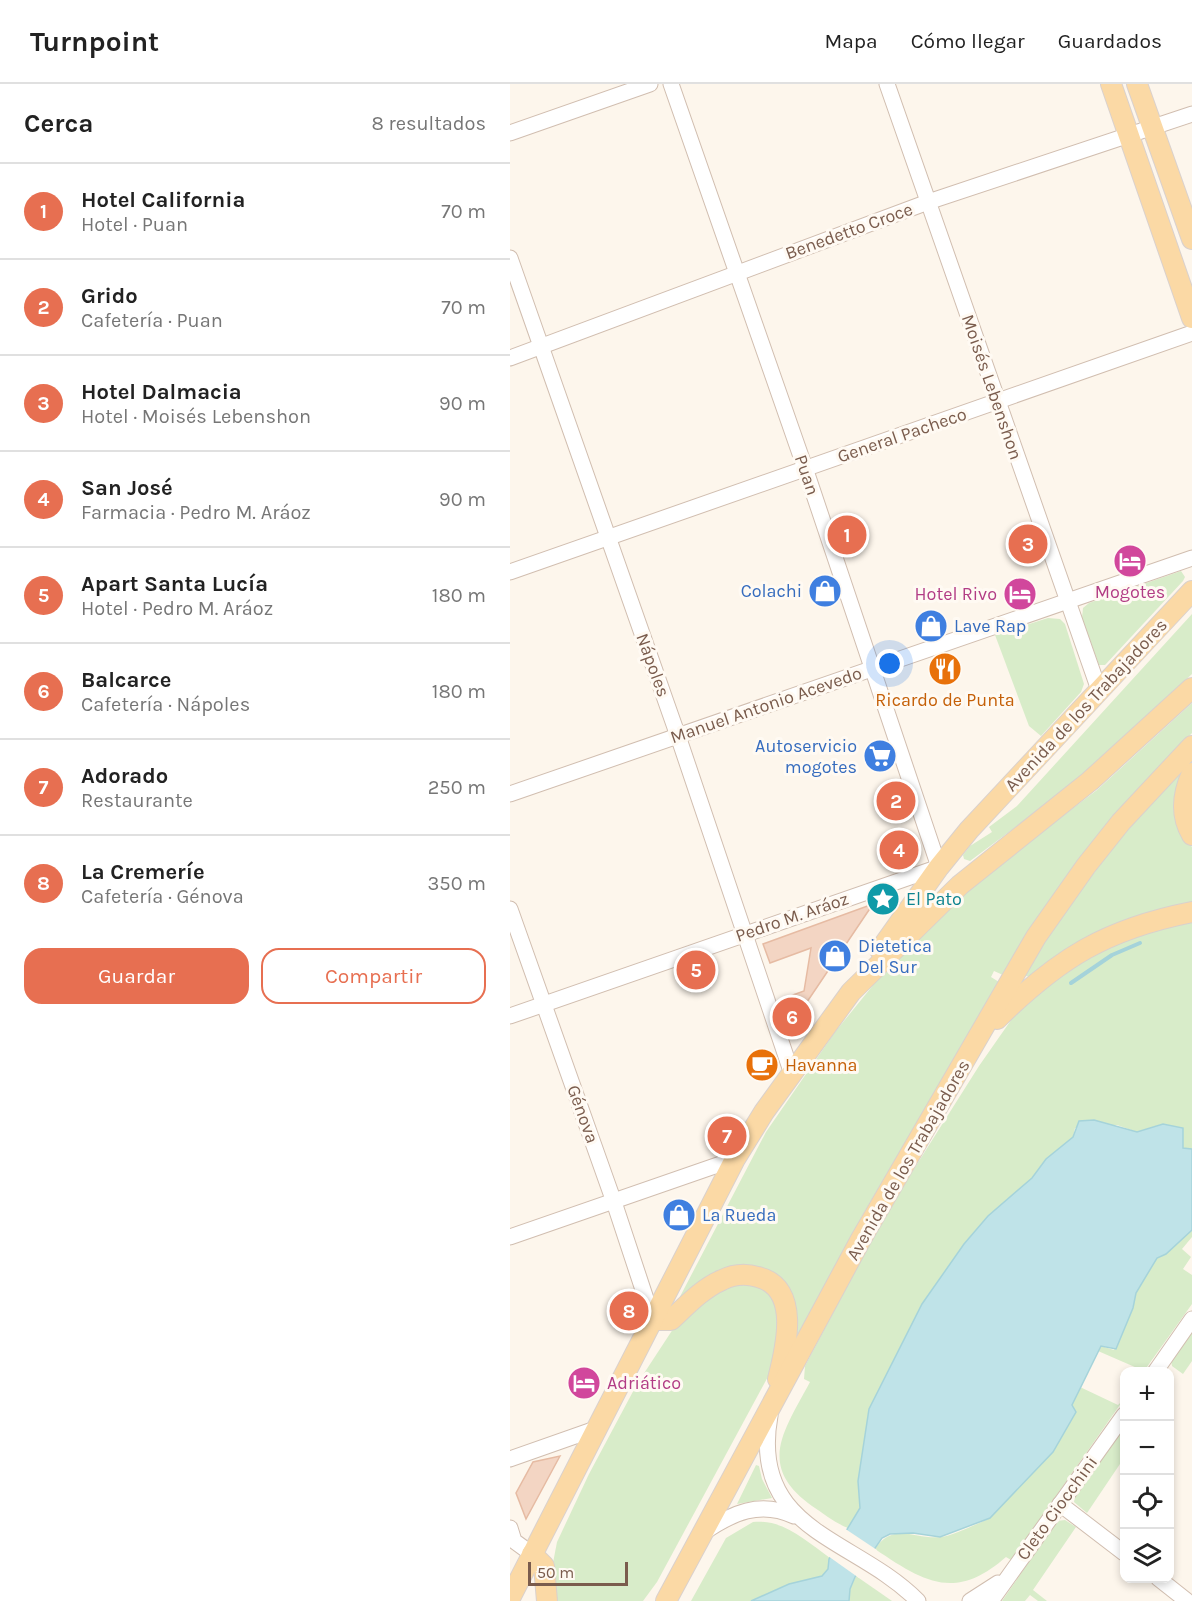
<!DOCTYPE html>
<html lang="es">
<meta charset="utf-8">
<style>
:root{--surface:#fff;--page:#f6f6f6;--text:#222;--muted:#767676;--line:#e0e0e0;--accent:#e76f51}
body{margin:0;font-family:Karla,sans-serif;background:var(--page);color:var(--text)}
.controls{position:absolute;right:18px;bottom:18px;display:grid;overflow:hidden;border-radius:12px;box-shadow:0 3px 9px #0003}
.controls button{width:54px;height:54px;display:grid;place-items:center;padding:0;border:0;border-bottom:2px solid var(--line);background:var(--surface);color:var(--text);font:30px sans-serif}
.scale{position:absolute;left:18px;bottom:15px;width:100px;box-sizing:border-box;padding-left:6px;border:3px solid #7a5c4d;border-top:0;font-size:16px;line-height:21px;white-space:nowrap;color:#7a5c4d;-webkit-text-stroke:4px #fffaf3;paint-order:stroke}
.you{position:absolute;left:380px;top:580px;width:21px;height:21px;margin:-15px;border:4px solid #fff;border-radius:50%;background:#1a73e8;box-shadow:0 0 0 9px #1a73e833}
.badge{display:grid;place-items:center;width:39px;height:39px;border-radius:50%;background:var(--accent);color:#fff;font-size:20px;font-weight:700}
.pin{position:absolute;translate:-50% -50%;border:3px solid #fff;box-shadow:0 2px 6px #0006}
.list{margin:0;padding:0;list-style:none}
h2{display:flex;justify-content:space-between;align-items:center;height:78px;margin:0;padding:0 24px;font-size:26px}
h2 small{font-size:20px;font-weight:400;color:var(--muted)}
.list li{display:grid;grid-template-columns:39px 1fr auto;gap:18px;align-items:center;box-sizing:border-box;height:96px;padding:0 24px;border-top:2px solid var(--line)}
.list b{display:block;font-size:22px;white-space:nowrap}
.list p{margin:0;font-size:20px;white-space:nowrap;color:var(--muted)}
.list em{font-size:20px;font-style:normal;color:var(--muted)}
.actions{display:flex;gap:12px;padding:18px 24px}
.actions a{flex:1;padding:14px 0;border:2px solid var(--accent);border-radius:18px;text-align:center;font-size:21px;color:var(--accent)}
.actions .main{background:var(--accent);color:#fff}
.icon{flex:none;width:33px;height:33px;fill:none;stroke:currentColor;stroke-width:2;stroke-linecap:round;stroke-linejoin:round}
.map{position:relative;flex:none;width:682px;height:1517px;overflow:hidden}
header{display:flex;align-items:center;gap:36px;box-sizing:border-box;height:84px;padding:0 30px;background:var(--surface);border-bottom:2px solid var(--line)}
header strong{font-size:28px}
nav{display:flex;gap:33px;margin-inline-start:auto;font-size:21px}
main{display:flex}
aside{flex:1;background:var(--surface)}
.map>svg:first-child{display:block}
.green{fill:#d8ecc9}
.water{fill:#bfe3e8;stroke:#a5d3da;stroke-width:1.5}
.pier{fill:#fdf6ec}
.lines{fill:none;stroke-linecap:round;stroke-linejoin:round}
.stream{stroke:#a5d3da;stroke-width:4}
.building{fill:#f3d5c3;stroke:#e6bba3;stroke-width:1.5}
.minor-casing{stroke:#d1beb0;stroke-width:17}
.major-casing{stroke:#dad1cd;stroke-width:22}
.minor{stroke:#fff;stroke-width:15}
.major{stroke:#fbd9a5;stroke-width:20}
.labels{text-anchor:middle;stroke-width:6;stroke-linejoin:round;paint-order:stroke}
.street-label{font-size:18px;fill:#7a5c4d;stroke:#fffaf3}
.shop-label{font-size:18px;fill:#366cbe;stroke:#fffaf3;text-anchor:start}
.hotel-label{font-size:18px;fill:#b23c85;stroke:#fffaf3}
.food-label{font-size:18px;fill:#c56008;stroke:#fffaf3}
.culture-label{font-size:18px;fill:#0d838f;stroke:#fffaf3;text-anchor:start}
</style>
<header>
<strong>Turnpoint</strong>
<nav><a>Mapa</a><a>Cómo llegar</a><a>Guardados</a></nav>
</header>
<main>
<aside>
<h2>Cerca<small>8 resultados</small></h2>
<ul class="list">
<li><span class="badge">1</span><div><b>Hotel California</b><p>Hotel · Puan</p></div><em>70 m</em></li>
<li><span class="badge">2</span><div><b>Grido</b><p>Cafetería · Puan</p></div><em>70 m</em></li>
<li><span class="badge">3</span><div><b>Hotel Dalmacia</b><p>Hotel · Moisés Lebenshon</p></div><em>90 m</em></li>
<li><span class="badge">4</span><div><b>San José</b><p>Farmacia · Pedro M. Aráoz</p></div><em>90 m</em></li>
<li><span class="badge">5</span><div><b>Apart Santa Lucía</b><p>Hotel · Pedro M. Aráoz</p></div><em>180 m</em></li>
<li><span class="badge">6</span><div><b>Balcarce</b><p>Cafetería · Nápoles</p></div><em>180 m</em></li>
<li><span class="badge">7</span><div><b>Adorado</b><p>Restaurante</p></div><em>250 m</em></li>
<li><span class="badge">8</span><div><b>La Cremeríe</b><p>Cafetería · Génova</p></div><em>350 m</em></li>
</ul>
<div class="actions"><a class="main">Guardar</a><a>Compartir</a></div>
</aside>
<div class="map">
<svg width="682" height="1517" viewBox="0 0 682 1517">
<rect width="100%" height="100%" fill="#fdf6ec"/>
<g class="green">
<polygon points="671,487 675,493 673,497 595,581 589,581 572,534 573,524 579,519"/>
<polygon points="682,530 682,590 555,706 460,777 454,775 453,771 460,762 482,748 479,743 507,722"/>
<polygon points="538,534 550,535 555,540 574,600 571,608 531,652 519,642 485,551"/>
<polygon points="682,619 682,649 621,713 493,891 484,887 481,893 489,898 352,1132 281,1263 282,1245 251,1186 163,1226 256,1048 325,948 373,889 429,832 488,781 587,706"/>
<path d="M681,676L675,688L674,752L682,763V822L520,893L516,892V887C564,811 618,741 681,676Z"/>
<path d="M682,834V1065H673V1048L652,1040L627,1048L607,1041L565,1044L563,1053L536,1075L522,1094L478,1132L454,1160L412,1220L359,1325L348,1397L350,1424L338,1444C325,1439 314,1430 302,1422C246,1382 274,1347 300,1298L294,1295L295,1282L359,1161L402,1088L469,982L513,919L589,865Z"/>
<polygon points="682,1146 682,1153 672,1165 681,1173 673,1185 682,1191 682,1220 634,1287 588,1267 591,1262 604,1266 623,1224 626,1209 647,1174 656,1170"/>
<polygon points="216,1198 259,1203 272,1232 260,1289 147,1498 133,1517 43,1517 42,1484 47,1458 79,1390 127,1300 165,1242"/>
<polygon points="682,1247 682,1277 673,1290 662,1282 661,1277"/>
<path d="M570,1303L608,1321L614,1315L501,1476L496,1473C446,1517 415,1499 365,1465C383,1437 405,1456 431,1453C442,1452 467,1440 478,1435C488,1430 550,1338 562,1321Z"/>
<polygon points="614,1343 614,1374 577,1429 564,1418 565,1412"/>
<polygon points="246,1381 249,1382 252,1395 262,1414 227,1420"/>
<polygon points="555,1436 566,1443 523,1506 537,1517 528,1517 520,1511 515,1517 492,1517 547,1437"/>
<path d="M243,1438C274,1435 296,1457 320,1474L318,1485L312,1492L279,1500L241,1517H181L216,1454Z"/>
<polygon points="346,1492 382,1517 339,1517 340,1505"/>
</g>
<polygon class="water" points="584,1036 627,1048 653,1040 673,1044 673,1064 682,1065 682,1146 656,1170 647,1174 626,1209 623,1224 606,1265 591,1262 562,1321 566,1328 543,1368 480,1434 430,1453 403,1449 380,1450 372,1454 345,1493 340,1505 339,1517 241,1517 279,1500 312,1492 318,1485 319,1475 350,1424 348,1397 359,1325 412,1220 454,1160 478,1132 522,1094 536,1075 563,1053 569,1037"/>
<polygon class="pier" points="334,1444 367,1466 349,1494 318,1472"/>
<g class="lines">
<polyline class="stream" points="561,899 602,871 630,859"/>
</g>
<g class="building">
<polygon points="363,820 301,912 281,941 272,915 294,907 301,864 260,879 253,860"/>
<polygon points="50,1372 16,1435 6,1409 23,1378"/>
</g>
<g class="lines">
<defs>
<g id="minor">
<polyline points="377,0 589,606"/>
<polyline points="0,49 140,0"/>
<polyline points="0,174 168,652 282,990"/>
<polyline points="0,274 418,118 682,30"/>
<polyline points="0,488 682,249"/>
<polyline points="0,710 682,474"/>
<polyline points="0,825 104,1118 143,1236"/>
<polyline points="0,932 429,783 295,384 161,0"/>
<polyline points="0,1153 225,1075"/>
<polyline points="645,1288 682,1235"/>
<path d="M260,1332C239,1448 345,1453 408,1517"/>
<polyline points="0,1375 88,1344"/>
<polyline points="550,1420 614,1469"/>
<polyline points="0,1444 4,1457 22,1470"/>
<path d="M193,1449C222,1429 250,1416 284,1432"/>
<polyline points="648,1494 677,1517"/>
<polyline points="460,1517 488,1499"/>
<polyline points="481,1517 614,1331"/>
</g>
<g id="major">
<polyline points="601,0 682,234"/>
<polyline points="627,0 682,155"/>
<path d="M682,689C673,709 670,731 682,751"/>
<polyline points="370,866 429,783 459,746 682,507"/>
<path d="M487,935C549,874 596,845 682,828"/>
<path d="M143,1236H161C176,1222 193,1204 212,1196C224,1190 235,1189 248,1193C291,1203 276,1264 268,1295"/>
<polyline points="22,1470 34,1482 37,1517"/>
<polyline points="0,1514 225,1075 254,1028 341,908 450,801 580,697 682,604"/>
<polyline points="156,1517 351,1155 526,853 576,782 611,738 682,662"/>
</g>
</defs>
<use href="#minor" class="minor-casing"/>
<use href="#major" class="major-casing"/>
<use href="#minor" class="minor"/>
<use href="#major" class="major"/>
</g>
<defs>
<symbol id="hotel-disc" viewBox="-11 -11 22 22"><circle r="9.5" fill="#d1479c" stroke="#fffaf3"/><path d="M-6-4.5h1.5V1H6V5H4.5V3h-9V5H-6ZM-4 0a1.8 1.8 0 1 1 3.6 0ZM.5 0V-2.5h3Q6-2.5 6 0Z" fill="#fff"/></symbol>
<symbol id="shop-disc" viewBox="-11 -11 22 22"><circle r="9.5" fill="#3f7fe0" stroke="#fffaf3"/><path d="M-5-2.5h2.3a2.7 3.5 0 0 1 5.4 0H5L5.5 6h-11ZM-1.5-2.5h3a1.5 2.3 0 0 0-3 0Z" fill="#fff"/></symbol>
<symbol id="restaurant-disc" viewBox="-11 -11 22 22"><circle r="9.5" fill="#e8710a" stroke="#fffaf3"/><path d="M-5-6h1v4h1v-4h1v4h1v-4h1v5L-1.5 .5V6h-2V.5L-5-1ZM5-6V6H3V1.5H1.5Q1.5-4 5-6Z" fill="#fff"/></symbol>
<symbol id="supermarket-disc" viewBox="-11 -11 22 22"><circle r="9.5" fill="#3f7fe0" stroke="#fffaf3"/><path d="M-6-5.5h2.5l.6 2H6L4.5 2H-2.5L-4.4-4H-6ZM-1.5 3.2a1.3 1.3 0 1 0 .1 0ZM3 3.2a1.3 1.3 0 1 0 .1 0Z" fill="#fff"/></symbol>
<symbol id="sight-disc" viewBox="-11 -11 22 22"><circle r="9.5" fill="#0f9aa8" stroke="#fffaf3"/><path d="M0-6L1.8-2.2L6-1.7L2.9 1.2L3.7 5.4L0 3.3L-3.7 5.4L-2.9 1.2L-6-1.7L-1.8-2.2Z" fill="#fff"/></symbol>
<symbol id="cafe-disc" viewBox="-11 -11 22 22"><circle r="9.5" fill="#e8710a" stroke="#fffaf3"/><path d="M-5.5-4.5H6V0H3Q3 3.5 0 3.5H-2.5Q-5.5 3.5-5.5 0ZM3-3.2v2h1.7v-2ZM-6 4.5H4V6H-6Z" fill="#fff"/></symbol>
</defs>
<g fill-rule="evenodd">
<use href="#hotel-disc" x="601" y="458" width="38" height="38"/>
<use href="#shop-disc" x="296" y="488" width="38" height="38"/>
<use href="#hotel-disc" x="491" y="491" width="38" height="38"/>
<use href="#shop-disc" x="402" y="523" width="38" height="38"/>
<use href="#restaurant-disc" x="416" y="566" width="38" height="38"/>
<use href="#supermarket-disc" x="351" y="653" width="38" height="38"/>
<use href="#sight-disc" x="354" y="796" width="38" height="38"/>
<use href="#shop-disc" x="306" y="853" width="38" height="38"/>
<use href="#cafe-disc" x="233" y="962" width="38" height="38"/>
<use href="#shop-disc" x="150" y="1112" width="38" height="38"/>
<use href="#hotel-disc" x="55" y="1280" width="38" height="38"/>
</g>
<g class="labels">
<g class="street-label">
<text transform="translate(339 147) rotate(-20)" y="6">Benedetto Croce</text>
<text transform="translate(482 303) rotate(71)" y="6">Moisés Lebenshon</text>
<text transform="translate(392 351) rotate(-19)" y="6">General Pacheco</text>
<text transform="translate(297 391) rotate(71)" y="6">Puan</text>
<text transform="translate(143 581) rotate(70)" y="6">Nápoles</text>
<text transform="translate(256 621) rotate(-19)" y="6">Manuel Antonio Acevedo</text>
<text transform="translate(576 621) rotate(-47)" y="6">Avenida de los Trabajadores</text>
<text transform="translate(282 833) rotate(-19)" y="6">Pedro M. Aráoz</text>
<text transform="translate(73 1030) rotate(70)" y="6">Génova</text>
<text transform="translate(398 1076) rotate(-60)" y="6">Avenida de los Trabajadores</text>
<text transform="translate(547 1424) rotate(-54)" y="6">Cleto Ciocchini</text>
</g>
<g class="shop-label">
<text x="292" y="513" text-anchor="end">Colachi</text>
<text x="444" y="548">Lave Rap</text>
<text x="347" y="668" text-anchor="end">Autoservicio<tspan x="347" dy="21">mogotes</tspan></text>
<text x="348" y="868">Dietetica<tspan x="348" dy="21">Del Sur</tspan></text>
<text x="192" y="1137">La Rueda</text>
</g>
<g class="hotel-label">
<text x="620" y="514">Mogotes</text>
<text x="487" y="516" text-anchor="end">Hotel Rivo</text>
<text x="97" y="1305" text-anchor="start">Adriático</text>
</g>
<g class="food-label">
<text x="435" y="622">Ricardo de Punta</text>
<text x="275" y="987" text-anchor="start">Havanna</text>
</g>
<g class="culture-label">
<text x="396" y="821">El Pato</text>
</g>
</g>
</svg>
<div class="controls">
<button>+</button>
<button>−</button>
<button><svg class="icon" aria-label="locate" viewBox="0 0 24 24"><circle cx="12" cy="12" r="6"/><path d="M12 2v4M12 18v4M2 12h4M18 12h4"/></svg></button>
<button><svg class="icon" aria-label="layers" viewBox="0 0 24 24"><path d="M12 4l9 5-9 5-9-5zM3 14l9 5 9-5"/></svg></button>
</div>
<div class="scale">50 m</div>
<div class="you"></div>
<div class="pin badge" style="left:337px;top:451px">1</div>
<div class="pin badge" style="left:386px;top:717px">2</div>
<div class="pin badge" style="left:518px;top:460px">3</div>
<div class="pin badge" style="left:389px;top:766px">4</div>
<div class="pin badge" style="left:186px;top:886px">5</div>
<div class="pin badge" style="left:282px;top:933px">6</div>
<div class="pin badge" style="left:217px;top:1052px">7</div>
<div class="pin badge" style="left:119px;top:1227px">8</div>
</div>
</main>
